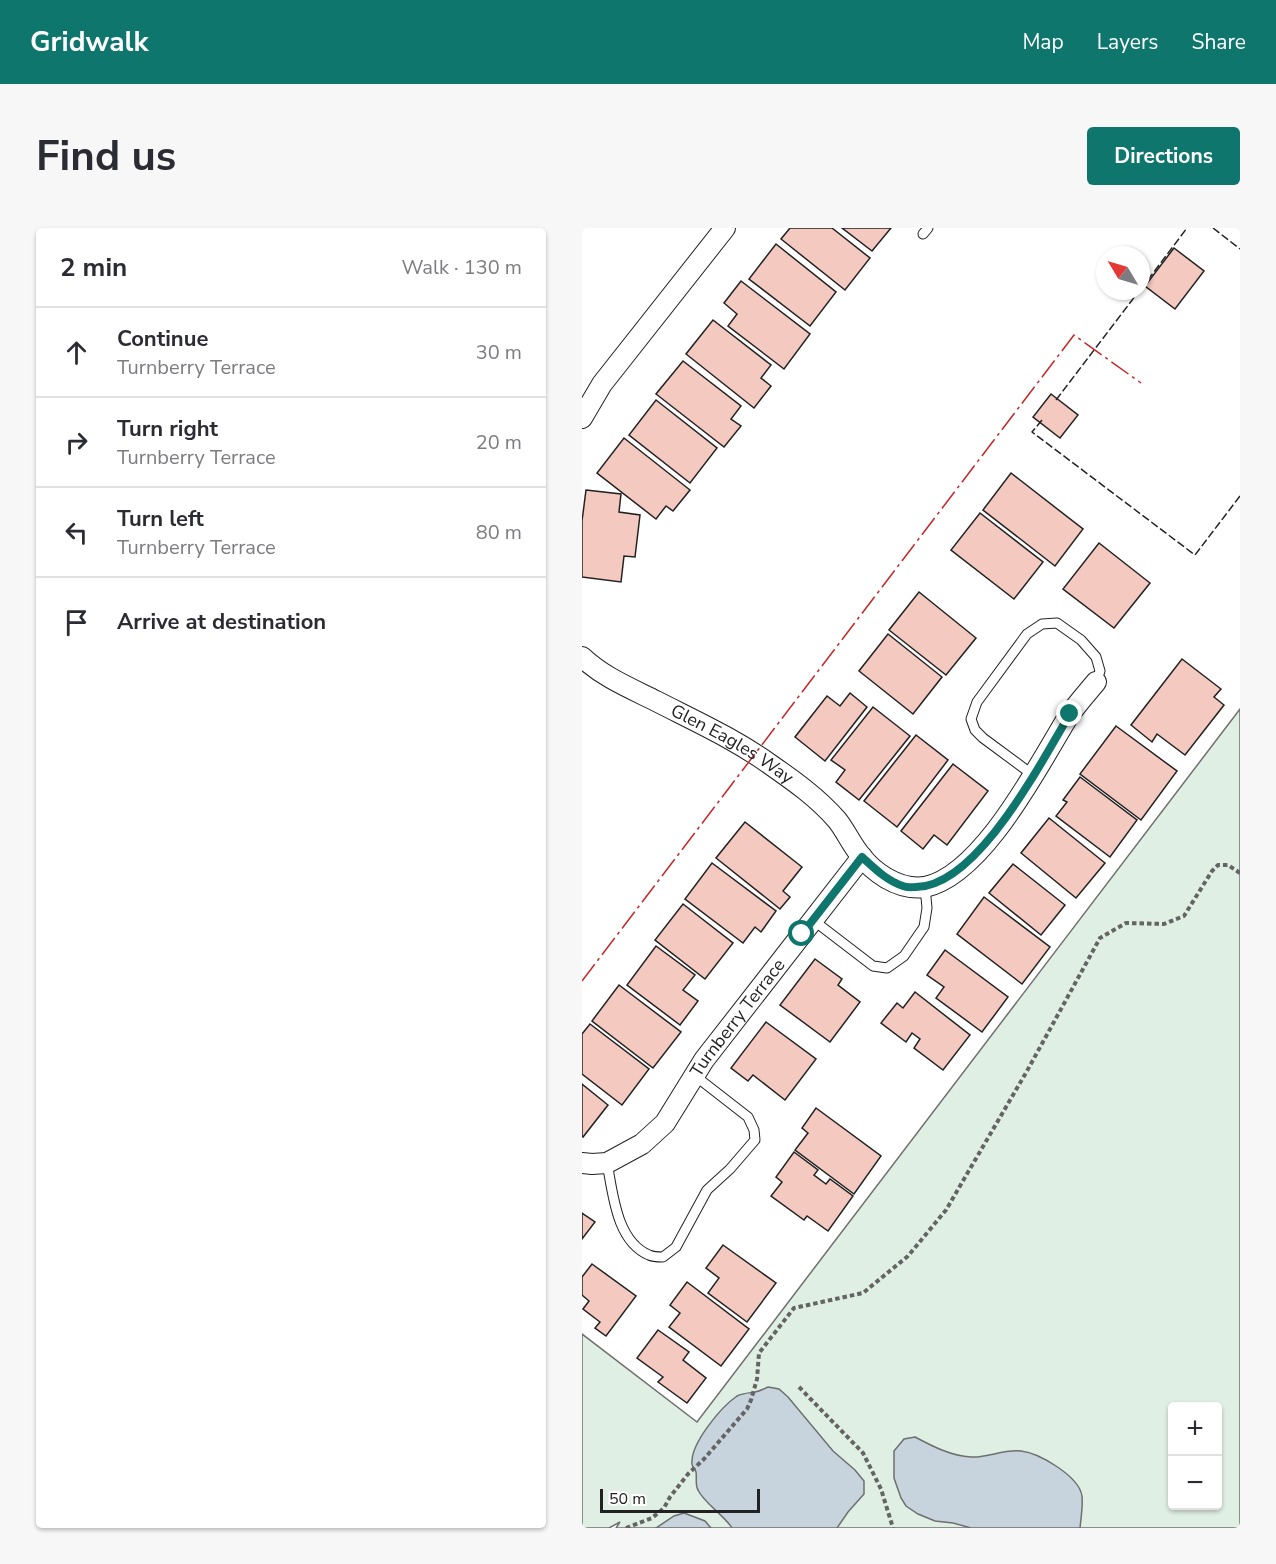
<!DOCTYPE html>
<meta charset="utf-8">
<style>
:root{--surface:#fff;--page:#f7f7f7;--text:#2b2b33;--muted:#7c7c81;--line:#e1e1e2;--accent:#0f766e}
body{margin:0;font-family:"Nunito Sans",sans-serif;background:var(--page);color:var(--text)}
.controls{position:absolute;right:18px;bottom:18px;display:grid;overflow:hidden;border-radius:6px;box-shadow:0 2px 4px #0004}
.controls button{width:54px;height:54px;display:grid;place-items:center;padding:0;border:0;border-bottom:2px solid var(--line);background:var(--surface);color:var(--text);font:30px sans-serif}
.compass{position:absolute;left:514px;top:18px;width:54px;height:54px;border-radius:50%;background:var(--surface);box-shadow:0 2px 4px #0004;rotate:308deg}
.scale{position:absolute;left:18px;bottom:15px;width:160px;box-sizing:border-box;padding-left:6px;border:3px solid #222;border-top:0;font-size:16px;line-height:21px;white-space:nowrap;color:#222;-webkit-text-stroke:4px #fff;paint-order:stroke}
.stop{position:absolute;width:18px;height:18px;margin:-14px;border:4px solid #0f766e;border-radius:50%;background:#fff}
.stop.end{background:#0f766e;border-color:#fff;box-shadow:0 2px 6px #0008}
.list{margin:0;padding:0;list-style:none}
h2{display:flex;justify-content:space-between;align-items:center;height:78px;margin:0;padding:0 24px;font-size:26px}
h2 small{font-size:20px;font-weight:400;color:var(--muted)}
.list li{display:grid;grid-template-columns:39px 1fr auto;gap:18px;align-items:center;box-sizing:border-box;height:90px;padding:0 24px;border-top:2px solid var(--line)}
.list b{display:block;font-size:22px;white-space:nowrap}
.list p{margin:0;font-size:20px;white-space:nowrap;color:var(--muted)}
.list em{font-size:20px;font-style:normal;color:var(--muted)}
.icon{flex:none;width:33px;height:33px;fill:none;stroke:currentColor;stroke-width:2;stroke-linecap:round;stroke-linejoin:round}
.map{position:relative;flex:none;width:658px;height:1300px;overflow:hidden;border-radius:6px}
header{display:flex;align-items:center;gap:36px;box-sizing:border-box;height:84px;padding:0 30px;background:var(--accent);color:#fff}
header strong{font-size:28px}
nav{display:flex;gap:33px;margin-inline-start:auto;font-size:21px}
.intro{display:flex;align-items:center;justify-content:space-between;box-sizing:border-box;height:144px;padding:0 36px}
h1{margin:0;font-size:42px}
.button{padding:15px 27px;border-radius:6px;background:var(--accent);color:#fff;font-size:21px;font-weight:700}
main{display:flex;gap:36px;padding:0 36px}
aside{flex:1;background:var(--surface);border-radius:6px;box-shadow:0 2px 4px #0004}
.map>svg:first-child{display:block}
.green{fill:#e0efe3;stroke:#6f6f6f;stroke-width:1.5;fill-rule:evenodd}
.water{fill:#c7d3dd;stroke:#6f6f6f;stroke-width:1.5}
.building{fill:#f3c9c0;stroke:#222;stroke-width:1.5}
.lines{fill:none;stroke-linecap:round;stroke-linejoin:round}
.service-casing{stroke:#222;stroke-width:11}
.minor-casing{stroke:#222;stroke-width:22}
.path{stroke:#646464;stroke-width:4;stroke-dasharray:4.5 3;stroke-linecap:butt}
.service{stroke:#fff;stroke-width:9}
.minor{stroke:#fff;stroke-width:20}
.fence{stroke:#222;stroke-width:1.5;stroke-dasharray:8 3;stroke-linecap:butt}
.power{stroke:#c62828;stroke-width:1.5;stroke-dasharray:21 4.5 3 4.5;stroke-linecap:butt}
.route{stroke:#0f766e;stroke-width:8}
.labels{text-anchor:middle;stroke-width:4.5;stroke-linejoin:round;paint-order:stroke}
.street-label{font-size:18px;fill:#222;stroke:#fff}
</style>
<header>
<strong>Gridwalk</strong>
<nav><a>Map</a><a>Layers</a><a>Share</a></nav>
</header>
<div class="intro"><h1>Find us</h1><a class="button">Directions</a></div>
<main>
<aside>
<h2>2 min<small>Walk · 130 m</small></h2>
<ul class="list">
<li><svg class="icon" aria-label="ahead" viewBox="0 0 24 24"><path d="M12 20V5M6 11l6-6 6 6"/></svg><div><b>Continue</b><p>Turnberry Terrace</p></div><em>30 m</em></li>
<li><svg class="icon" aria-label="right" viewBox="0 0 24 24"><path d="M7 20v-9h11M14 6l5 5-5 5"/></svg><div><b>Turn right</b><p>Turnberry Terrace</p></div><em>20 m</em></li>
<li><svg class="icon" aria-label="left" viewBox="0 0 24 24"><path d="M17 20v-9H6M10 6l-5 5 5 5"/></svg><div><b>Turn left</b><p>Turnberry Terrace</p></div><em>80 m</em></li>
<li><svg class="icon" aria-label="arrive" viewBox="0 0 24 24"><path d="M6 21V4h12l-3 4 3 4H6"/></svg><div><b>Arrive at destination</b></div></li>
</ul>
</aside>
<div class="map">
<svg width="658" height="1300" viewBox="0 0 658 1300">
<rect width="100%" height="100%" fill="#fff"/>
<path class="green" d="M658,481V1300H34L38,1294L27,1300H0V1106L115,1194ZM590,1178H636V1278H590Z"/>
<g class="water">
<path d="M186,1159L197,1161L206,1169L251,1223L273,1242L282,1253V1266L266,1284L255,1300H150C142,1287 122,1275 116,1262C113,1257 115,1250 114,1244C112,1238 111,1242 110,1236C108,1216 139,1179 155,1168C161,1165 167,1165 173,1164C178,1163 182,1161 186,1159Z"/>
<path d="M333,1209C350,1218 369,1228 389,1229C406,1230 421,1221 439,1223C457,1225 497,1248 500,1268C501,1278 499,1290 498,1300H389L371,1295L353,1293L336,1286L324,1278L319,1270L312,1250V1223L322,1211Z"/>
<polygon points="102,1285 123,1293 129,1300 74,1300 92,1288"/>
</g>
<g class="building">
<polygon points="208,0 250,0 288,30 263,62 199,11"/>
<polygon points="260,0 309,0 290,23"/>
<polygon points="194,16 254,64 228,98 167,51"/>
<polygon points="592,20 622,43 593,81 563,58"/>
<polygon points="159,53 228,106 202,141 146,98 155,86 142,75"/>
<polygon points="131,92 189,137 179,150 189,158 172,180 104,126"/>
<polygon points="101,133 159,178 149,191 159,198 142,219 74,166"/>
<polygon points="469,166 496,187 478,210 451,189"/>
<polygon points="74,172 135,220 108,255 47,207"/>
<polygon points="42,210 108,262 91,283 84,278 74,291 15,245"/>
<polygon points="429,245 501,301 473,338 401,282"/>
<polygon points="4,262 39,266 37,284 58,287 53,329 42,328 39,354 0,349 0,293"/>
<polygon points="398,285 461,334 432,371 369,322"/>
<polygon points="517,315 568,355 532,400 481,361"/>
<polygon points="337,364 394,410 364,447 307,402"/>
<polygon points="306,406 360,449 331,486 277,443"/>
<polygon points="600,431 639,461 632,469 642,477 603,527 575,506 570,514 549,497"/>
<polygon points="268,465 285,479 243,533 213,509 245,468 258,478"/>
<polygon points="291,479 328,508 277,572 254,554 263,542 249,532"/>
<polygon points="534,498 595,543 559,592 498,546"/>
<polygon points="334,507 366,532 315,599 282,573"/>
<polygon points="371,536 406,563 365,617 352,607 341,621 319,603"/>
<polygon points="498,549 555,592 528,629 474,588 485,574 481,572"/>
<polygon points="467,590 523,635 494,670 439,625"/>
<polygon points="163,594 220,639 201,663 208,669 198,681 134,630"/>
<polygon points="130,635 194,683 179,704 173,699 161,715 103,671"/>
<polygon points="431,636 483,677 459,707 407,665"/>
<polygon points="402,669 468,719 440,756 375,706"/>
<polygon points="101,676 151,715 123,751 73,712"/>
<polygon points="74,718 113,747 101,762 116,773 98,797 45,757"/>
<polygon points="363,722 426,769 400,804 354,770 362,759 345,747"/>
<polygon points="233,731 260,751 256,757 278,774 248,814 198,777"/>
<polygon points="37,757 99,804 71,840 10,793"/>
<polygon points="333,764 388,807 361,842 332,820 338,811 330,805 324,814 299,795 315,775 321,780"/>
<polygon points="184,794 234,831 203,872 171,847 166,853 149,840"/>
<polygon points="8,796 67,841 40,877 0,846 0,806"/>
<polygon points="0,856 26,877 1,909 0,908"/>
<polygon points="234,880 299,928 272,966 213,922 226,905 220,900"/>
<polygon points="212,924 236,942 232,947 244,956 248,951 271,968 246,1003 225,988 222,992 189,968 200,954 194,949"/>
<polygon points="0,985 13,994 0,1011"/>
<polygon points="141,1017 194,1055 165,1094 126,1065 137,1050 124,1040"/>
<polygon points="10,1036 54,1068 24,1108 13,1100 18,1094 1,1081 7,1073 0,1067 0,1049"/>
<polygon points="105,1054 167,1101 139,1138 87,1099 98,1085 88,1077"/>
<polygon points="76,1102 107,1124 101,1132 124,1150 105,1175 76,1154 81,1149 55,1130"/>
</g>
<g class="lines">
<defs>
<g id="service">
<polyline points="341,6 346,0"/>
<polyline points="451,547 401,510 393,502 389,491 395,474 445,406 460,396 475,395 499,412 514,429 518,443 514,454"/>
<polyline points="231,692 291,738 305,740 322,728 342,699 345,680 343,659"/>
<path d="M25,935C31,965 34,1013 67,1027C71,1029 77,1029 81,1029L94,1019L125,962L148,941L173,912L172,902L166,889L112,847"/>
</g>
<g id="minor">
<polyline points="0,190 20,156 143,0"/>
<path id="s1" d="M0,429C21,449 48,460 74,473C113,493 153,511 189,537C212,553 236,570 255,592C264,603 270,618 280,629C286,637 296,645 304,650C316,657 329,661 343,659C401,647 457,536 486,489C494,477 505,465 514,454"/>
<path id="s2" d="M0,935L10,936L25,935L60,916L83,895L122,832L280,629"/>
</g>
</defs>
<use href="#service" class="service-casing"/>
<use href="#minor" class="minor-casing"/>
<g class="path">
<polyline points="217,1159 281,1225 299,1261 311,1300"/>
<polyline points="44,1300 70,1290 82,1280 88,1269 106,1246 122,1231 165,1181 169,1172 175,1151 177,1125 212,1080 281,1065 326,1028 364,982 445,843 518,710 544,695 582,696 602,688 630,643 636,637 646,637 658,645"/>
</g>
<use href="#service" class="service"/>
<use href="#minor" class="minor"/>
<g class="fence">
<polyline points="631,0 658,21"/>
<polyline points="559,61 605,0"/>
<polyline points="474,172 557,63"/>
<polyline points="460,192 450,204 613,327 658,268"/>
</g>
<polyline class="power" points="0,753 492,107 559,155"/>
</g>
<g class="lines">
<path class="route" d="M220,706L280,629C292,640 305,653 321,658C325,660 330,659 334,659C396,658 459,534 488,486"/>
</g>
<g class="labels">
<g class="street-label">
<text dy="6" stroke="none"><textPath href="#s1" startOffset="174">Glen Eagles Way</textPath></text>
<text dy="6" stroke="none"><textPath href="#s2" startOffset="224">Turnberry Terrace</textPath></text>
</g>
</g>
</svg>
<div class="controls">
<button>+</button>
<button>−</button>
</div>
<svg class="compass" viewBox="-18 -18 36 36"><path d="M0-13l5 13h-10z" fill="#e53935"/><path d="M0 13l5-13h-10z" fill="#7c7c81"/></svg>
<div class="scale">50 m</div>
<div class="stop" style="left:220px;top:706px"></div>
<div class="stop end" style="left:488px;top:486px"></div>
</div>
</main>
